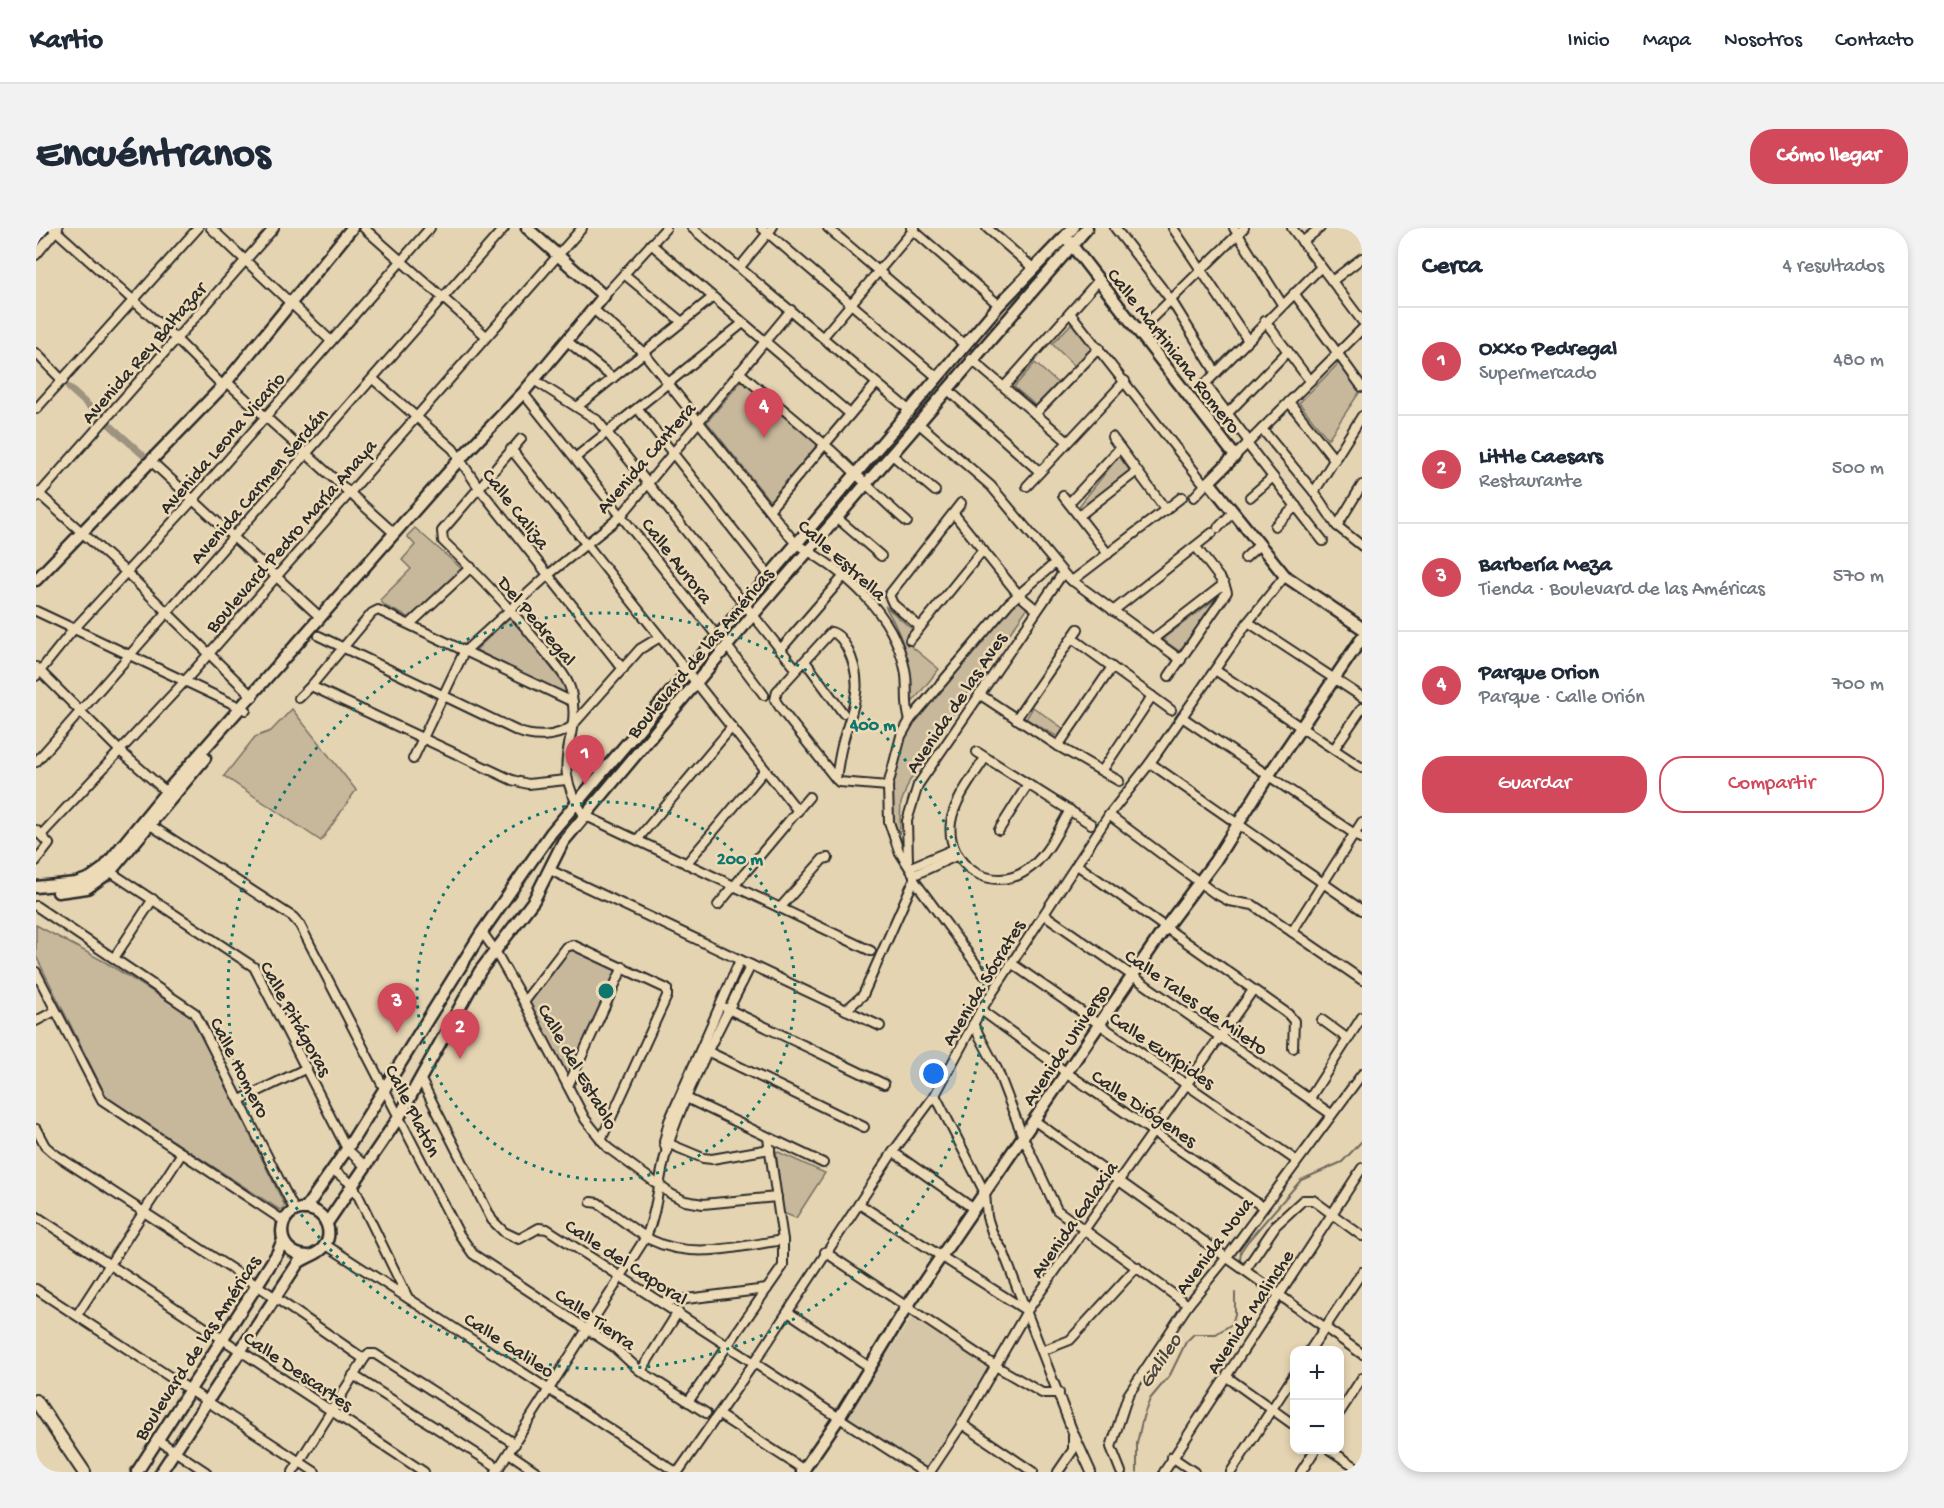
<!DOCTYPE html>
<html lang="es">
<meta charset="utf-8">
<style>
:root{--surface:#fff;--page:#f2f2f3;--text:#1f2937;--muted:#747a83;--line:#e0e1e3;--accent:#d1495b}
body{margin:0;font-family:"Gochi Hand",sans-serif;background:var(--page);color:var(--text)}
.controls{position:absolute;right:18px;bottom:18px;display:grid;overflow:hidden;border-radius:12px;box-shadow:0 3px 9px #0003}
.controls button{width:54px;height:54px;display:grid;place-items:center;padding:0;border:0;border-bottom:2px solid var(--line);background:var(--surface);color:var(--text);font:30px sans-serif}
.you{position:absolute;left:898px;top:846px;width:21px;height:21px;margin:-15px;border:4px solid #fff;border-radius:50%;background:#1a73e8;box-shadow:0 0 0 9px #1a73e833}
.badge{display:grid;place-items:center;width:39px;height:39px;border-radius:50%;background:var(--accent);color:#fff;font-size:20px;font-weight:700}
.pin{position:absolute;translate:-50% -50px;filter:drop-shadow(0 2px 3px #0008)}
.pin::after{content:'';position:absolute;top:32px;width:21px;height:18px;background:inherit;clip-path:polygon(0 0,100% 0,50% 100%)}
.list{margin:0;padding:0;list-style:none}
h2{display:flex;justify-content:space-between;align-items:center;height:78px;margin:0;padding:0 24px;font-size:26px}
h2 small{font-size:20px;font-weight:400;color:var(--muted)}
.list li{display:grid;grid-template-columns:39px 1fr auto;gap:18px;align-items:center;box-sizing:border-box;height:108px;padding:0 24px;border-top:2px solid var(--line)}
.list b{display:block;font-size:22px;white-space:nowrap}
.list p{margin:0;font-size:20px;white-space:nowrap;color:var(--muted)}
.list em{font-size:20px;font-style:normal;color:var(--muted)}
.actions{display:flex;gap:12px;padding:18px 24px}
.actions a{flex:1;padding:14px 0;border:2px solid var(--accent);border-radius:24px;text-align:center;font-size:21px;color:var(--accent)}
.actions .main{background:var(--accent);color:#fff}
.map{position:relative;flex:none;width:1326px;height:1244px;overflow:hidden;border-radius:24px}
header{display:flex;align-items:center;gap:36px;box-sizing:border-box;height:84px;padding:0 30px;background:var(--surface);border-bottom:2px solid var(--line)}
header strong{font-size:28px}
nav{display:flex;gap:33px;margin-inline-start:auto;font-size:21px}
.intro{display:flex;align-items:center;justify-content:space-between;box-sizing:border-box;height:144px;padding:0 36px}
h1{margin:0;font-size:42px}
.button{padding:15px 27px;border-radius:24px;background:var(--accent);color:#fff;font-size:21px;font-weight:700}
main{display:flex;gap:36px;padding:0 36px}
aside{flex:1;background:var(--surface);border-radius:24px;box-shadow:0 3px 9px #0003}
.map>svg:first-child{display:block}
.built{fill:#d5c6a7}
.green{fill:#c7b89c;stroke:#797264;stroke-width:1.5}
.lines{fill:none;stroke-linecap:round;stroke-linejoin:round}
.stream{stroke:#70695d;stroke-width:2}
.canal{stroke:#9e937f;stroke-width:7}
.street-casing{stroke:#2b2b2b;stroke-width:12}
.secondary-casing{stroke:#2b2b2b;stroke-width:15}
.primary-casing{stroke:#2b2b2b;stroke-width:16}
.street{stroke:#eddbb8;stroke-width:8}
.secondary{stroke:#eddbb8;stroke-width:10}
.primary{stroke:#eddbb8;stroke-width:12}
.ring{fill:none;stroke:#0f766e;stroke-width:3;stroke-dasharray:3 6}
.labels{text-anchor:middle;stroke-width:5;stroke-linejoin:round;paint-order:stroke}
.street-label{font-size:20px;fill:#2b2b2b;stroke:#eddbb8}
.water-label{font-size:21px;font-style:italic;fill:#484540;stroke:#eddbb8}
.centre{fill:#0f766e;stroke:#eddbb8;stroke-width:3}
.ring-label{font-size:18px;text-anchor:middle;font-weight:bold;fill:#0f766e;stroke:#eddbb8;stroke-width:5;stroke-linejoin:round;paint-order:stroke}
</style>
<header>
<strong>Kartio</strong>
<nav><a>Inicio</a><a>Mapa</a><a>Nosotros</a><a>Contacto</a></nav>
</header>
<div class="intro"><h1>Encuéntranos</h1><a class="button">Cómo llegar</a></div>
<main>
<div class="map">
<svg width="1326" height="1244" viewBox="0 0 1326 1244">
<rect width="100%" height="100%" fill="#e5d4b2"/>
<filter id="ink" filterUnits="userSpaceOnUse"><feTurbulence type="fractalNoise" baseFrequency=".0167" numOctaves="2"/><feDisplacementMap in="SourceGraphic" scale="12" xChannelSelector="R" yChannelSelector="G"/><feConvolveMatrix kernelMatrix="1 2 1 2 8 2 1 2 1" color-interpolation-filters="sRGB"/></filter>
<g filter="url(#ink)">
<polygon class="built" points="876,1090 956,1143 889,1244 807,1190"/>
<g class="green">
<polygon points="1037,94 1059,121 1041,140 1016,116"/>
<polygon points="1304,134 1325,162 1292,211 1263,175"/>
<polygon points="999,135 1025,158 1004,181 978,159"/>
<polygon points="707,151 785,218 736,276 671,194"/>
<polygon points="1083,228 1093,242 1093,245 1046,279 1043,278"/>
<polygon points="379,300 426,341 374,390 349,378 344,372 375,341 366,332 379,317 371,308"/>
<polygon points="1186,366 1146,425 1129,413 1128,410"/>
<polygon points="979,370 990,376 990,382 896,516 873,554 865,575 863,613 857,603 854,550 866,505"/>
<path d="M849,378L877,402L869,413L903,441L875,476C877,439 868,410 849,378Z"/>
<polygon points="475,388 533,463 534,469 440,422"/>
<polygon points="997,479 1028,501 1022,509 990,491"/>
<polygon points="256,481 320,562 285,613 188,548 219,509 235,503"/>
<polygon points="0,697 69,734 156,788 249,978 244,982 71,870 0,728"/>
<polygon points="534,720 581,741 533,846 530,847 491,771"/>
<polygon points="740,923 789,945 760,990 747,985"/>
</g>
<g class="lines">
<g class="stream">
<polyline points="1204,1032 1205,1023 1212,1013 1265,952 1306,934 1326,913"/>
<polyline points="1101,1244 1101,1215 1107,1189 1114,1171 1134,1147 1150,1114 1158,1106 1180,1106 1196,1096 1199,1086 1199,1065"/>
</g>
<polyline class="canal" points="33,160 107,227"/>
<defs>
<g id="street">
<polyline points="17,0 140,111 187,158"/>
<polyline points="175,0 295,113"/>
<polyline points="328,0 450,108"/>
<polyline points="656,0 874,183"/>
<polyline points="726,0 902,150"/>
<polyline points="792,0 929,117"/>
<polyline points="875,0 963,77"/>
<polyline points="951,0 997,40"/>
<polyline points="1079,0 1135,72 1179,143"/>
<polyline points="1137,0 1211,111"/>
<polyline points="1198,0 1246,76"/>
<polyline points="1256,0 1326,93"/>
<polyline points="1266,14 1284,0"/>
<polyline points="615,16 814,186"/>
<polyline points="0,27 22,0"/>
<polyline points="704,39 736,0"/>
<polyline points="1285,39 1169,156 1211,211 1212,217 1287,313"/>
<polyline points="588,46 646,94"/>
<polyline points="1296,53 1326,30"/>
<polyline points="1258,65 1326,159"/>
<polyline points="568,68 630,0"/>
<path d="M557,81L608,125L760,316C809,343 857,384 869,441C873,458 868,476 874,492"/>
<polyline points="1034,85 1169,257"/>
<polyline points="1229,93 1274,153"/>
<polyline points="1102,104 1208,0"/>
<polyline points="787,109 879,0"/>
<polyline points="531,113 577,150"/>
<polyline points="0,125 27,153"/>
<polyline points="935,131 1031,213"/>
<path d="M703,144C734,171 766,196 796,223C822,247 844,271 871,294"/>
<polyline points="337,151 417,221 443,260 587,441"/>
<polyline points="498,152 561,192 757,437"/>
<polyline points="191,154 358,305"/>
<polyline points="968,159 1062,53"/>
<polyline points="911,161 1004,244"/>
<polyline points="487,165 681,408"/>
<polyline points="1253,174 1299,232"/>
<polyline points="541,179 677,69"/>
<polyline points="0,181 162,0"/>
<polyline points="602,181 733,347"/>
<polyline points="999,186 1063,120"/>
<polyline points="1191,186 1252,123"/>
<polyline points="882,195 955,258 1030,348 1145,432"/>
<polyline points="1226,201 1278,264 1301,298 1326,318"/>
<polyline points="1076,209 1130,282"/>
<path d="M485,211L406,303L407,313C443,347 476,382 507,421C517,434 531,447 535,463C547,514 510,531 548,587L835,723"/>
<polyline points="475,221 762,583"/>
<polyline points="855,226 899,263"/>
<polyline points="1199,228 1326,101"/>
<polyline points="539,230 707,95"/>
<polyline points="116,234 284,389"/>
<polyline points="991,258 1089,153"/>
<polyline points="1,264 90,344 217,469"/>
<polyline points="1278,264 1326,188"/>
<polyline points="1027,268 1072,326"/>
<polyline points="1158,269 1171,255"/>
<polyline points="1214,269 1237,249"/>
<polyline points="0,270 238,0"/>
<polyline points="1033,275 1084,220"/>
<polyline points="733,282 840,156"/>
<polyline points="918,286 982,366 1001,382"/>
<polyline points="1043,288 1101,243"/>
<polyline points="801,290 845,328"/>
<polyline points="1239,298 1260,278"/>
<polyline points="1301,298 1326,257"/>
<polyline points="1182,300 1197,284"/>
<polyline points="1209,330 1223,317"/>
<polyline points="1036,353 1146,269"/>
<polyline points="0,383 210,482"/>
<polyline points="1077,383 1176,305"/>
<polyline points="1212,394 1326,469"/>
<polyline points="374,396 435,339"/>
<polyline points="884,399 857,376 853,367 925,275"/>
<path d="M283,408L481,503C498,510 519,510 535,499L604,421L624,409"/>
<polyline points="1036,410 1135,482"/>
<polyline points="1117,411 1188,356"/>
<polyline points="874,412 947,322"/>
<polyline points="691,418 728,467"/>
<polyline points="744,422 807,349"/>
<polyline points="769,433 807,485"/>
<polyline points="0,439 83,522 134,567"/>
<polyline points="1179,442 1326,540"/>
<polyline points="0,448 37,402 157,272 394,0"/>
<polyline points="1133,448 1191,364 1188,356 1160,319"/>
<polyline points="275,458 476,552 492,556 530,552"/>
<polyline points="943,466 1022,518 1083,553"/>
<polyline points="263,470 275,458 336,385 342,382 537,474"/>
<polyline points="1146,489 1326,611"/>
<polyline points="980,491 1042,401"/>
<polyline points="1022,518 1076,439"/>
<polyline points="1298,521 1326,480"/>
<polyline points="941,524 1055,596"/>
<path d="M949,530C937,549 919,571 915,594C909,637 956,667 991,642C1011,629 1022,602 1034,582"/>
<polyline points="377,531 428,424 512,347 585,288 755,82"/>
<polyline points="0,534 468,0"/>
<polyline points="1114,535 1326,682"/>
<polyline points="1066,543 1116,468"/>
<path d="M800,551C802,537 804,523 808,510C818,475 829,456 811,420C807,413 803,406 795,404L741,463L739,472L747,484L800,551L803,554L852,558"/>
<polyline points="1073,587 1178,665 1193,673 1217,677 1326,752"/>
<polyline points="111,595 257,689 264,697 423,1006 437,1026 578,1119 603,1142 670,1185"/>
<polyline points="0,602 13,616 0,633"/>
<polyline points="963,602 992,556"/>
<polyline points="5,607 149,453 546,0"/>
<polyline points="601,612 696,499"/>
<polyline points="872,634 871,593 882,557 1027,345"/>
<polyline points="650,636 729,542"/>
<polyline points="1041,637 1252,786 1258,793 1257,820"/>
<polyline points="875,639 918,621"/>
<polyline points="70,641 218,739 311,921 329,938"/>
<polyline points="514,642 844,798"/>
<polyline points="878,647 922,627"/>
<polyline points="682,677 773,569"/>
<polyline points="0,678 159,785 259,983"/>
<polyline points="744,680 787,631 792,630"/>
<polyline points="1009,687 1295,886"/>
<polyline points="446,704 458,721 488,774 549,891 572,920 635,966 649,973 667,976 741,969"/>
<polyline points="1256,704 1326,594"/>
<polyline points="78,730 117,671"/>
<polyline points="975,735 1261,933"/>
<polyline points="0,744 66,872 248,993"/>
<polyline points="948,747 878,652 878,647 863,623 853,594 852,558 865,508 874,492 973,375 1018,336"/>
<polyline points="488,774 530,719 537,717 631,761 631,768 565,912"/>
<polyline points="690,780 848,856"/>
<polyline points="810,782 827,767 878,652"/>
<polyline points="945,782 1031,845 1227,979"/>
<polyline points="1286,792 1312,811"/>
<polyline points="0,793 19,783"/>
<polyline points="937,796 961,841 987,909 1021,982 1152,1077"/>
<polyline points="671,823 828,899"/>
<polyline points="385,852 456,992 468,1004 483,1011 503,1000 511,1001 887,1244"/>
<polyline points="532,858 587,739"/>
<polyline points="899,867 949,965 951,989 957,1007 967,1023 1036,1202 1055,1244"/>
<polyline points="648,869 787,935"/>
<polyline points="1274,870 1326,789"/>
<polyline points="204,872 271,840"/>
<polyline points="999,893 1326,1126"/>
<polyline points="0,901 9,918 17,925 231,1064 328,1131 332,1126 339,1126 479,1216"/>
<polyline points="631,915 667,930 676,931 734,921"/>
<polyline points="631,924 628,914 633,893 704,732"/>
<polyline points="857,924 938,981"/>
<polyline points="297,942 317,957 372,1070"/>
<path d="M555,974L562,975C579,987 597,1002 615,1012C655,1032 705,1018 747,1012"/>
<polyline points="823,976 991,1083"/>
<polyline points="0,988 388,1244"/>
<polyline points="290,1017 640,1244"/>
<polyline points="789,1024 958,1137 1006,1165 1023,1165"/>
<polyline points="1210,1041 1240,997 1267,972 1277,972 1326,1008"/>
<polyline points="0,1061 279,1244"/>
<polyline points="626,1074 731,1061"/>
<polyline points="752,1084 832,1138"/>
<polyline points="41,1087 146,925"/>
<polyline points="1274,1122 1326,1044"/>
<polyline points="1006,1123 1034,1112 1101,1039"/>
<polyline points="605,1143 642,1084"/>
<polyline points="317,1147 463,1240"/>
<polyline points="1191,1149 1258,1197"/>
<polyline points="652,1174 747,1038 747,1012 732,910"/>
<polyline points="1304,1184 1326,1150"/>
<polyline points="683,1187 770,1243"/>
<polyline points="926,1196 997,1244"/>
<polyline points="122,1212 170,1244"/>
<polyline points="1294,1222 1326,1243"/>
<polyline points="473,1225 501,1244"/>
<polyline points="1136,1229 1158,1244"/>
<polyline points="257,1244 328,1131"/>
<path d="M460,1244L610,1009C622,981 622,953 630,925C647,865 687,794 715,737"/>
<polyline points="642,1244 718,1135 857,924 899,867 945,782 1073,587 1114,535 1212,394 1249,348"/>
<polyline points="894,1244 926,1196 991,1083 1217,762"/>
<polyline points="1022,1244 1037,1222 1037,1208"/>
<polyline points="1085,1244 1075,1219 1092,1167 1152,1077 1191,1029 1326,846"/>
<polyline points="1128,1244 1326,940"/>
<polyline points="1195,1244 1258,1147"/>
<polyline points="1265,1244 1279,1222"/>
</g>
<g id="secondary">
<polyline points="1031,11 1199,228 1173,254 1249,348 1326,400"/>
<polyline points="0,352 187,158 316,0"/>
<polyline points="0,659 40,655 54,650 68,640 130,564 423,232 487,165 568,68 491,0"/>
<polyline points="22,664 51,660 74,644 169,530"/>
<polyline points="269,981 311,921 446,704 515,605 963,77 1037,0"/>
<polyline points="291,995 363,889 444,743 498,672 527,614 716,388 1051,0"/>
<polyline points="101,1244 241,1026 247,1012"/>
<path d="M125,1244L262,1035C270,1029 280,1027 286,1021C299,1007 291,984 272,981C240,977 235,1026 272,1028"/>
<polyline points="766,1244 803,1190 870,1080 1129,700 1179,633 1232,548 1326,410"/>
</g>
<polyline id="primary" points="0,1173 48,1244"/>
</defs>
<use href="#street" class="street-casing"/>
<use href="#secondary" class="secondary-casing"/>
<use href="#primary" class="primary-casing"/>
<use href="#street" class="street"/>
<use href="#secondary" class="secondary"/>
<use href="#primary" class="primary"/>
</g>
</g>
<g class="ring">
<circle cx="570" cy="763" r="189"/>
<circle cx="570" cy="763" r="378"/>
</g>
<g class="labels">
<g class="street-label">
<text transform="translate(1139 122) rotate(52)" y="7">Calle Martiniana Romero</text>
<text transform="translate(107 124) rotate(-49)" y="7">Avenida Rey Baltazar</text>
<text transform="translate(185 214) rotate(-49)" y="7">Avenida Leona Vicario</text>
<text transform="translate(609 229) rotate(-49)" y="7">Avenida Cantera</text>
<text transform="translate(222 257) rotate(-49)" y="7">Avenida Carmen Serdán</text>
<text transform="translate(481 280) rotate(52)" y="7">Calle Caliza</text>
<text transform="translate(254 307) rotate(-49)" y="7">Boulevard Pedro María Anaya</text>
<text transform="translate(807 331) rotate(42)" y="7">Calle Estrella</text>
<text transform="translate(642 332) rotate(52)" y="7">Calle Aurora</text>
<text transform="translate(502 392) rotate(50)" y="7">Del Pedregal</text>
<text transform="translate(663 424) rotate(-50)" y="7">Boulevard de las Américas</text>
<text transform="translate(919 474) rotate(-56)" y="7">Avenida de las Aves</text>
<text transform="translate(946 754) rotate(-59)" y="7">Avenida Sócrates</text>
<text transform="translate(1161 773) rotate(35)" y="7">Calle Tales de Mileto</text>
<text transform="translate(261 790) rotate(61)" y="7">Calle Pitágoras</text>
<text transform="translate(1029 816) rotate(-56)" y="7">Avenida Universo</text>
<text transform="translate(1127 821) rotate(34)" y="7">Calle Eurípides</text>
<text transform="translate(543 838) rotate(60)" y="7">Calle del Establo</text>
<text transform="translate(205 839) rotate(63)" y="7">Calle Homero</text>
<text transform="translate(1109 879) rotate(34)" y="7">Calle Diógenes</text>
<text transform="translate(378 882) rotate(63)" y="7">Calle Platón</text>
<text transform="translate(1037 991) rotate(-55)" y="7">Avenida Galaxia</text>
<text transform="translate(1177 1017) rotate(-53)" y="7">Avenida Nova</text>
<text transform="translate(591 1033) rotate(33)" y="7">Calle del Caporal</text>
<text transform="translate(1213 1083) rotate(-57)" y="7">Avenida Malinche</text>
<text transform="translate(560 1090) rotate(35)" y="7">Calle Tierra</text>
<text transform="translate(474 1116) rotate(33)" y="7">Calle Galileo</text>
<text transform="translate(160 1119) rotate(-57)" y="7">Boulevard de las Américas</text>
<text transform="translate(263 1142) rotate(34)" y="7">Calle Descartes</text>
</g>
<g class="water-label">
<text transform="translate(1123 1132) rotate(-56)" y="7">Galileo</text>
</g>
</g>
<circle cx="570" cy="763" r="9" class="centre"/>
<g class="ring-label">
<text x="837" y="502">400 m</text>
<text x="704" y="636">200 m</text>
</g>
</svg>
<div class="controls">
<button>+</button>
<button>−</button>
</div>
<div class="you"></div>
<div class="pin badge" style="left:549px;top:557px">1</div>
<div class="pin badge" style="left:424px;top:831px">2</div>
<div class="pin badge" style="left:361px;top:805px">3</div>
<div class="pin badge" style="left:728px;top:210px">4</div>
</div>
<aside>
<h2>Cerca<small>4 resultados</small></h2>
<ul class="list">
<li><span class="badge">1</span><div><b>Oxxo Pedregal</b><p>Supermercado</p></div><em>480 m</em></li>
<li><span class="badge">2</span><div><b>Little Caesars</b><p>Restaurante</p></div><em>500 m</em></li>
<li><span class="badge">3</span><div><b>Barbería Meza</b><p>Tienda · Boulevard de las Américas</p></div><em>570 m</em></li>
<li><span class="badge">4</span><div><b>Parque Orion</b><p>Parque · Calle Orión</p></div><em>700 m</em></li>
</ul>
<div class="actions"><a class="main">Guardar</a><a>Compartir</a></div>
</aside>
</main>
